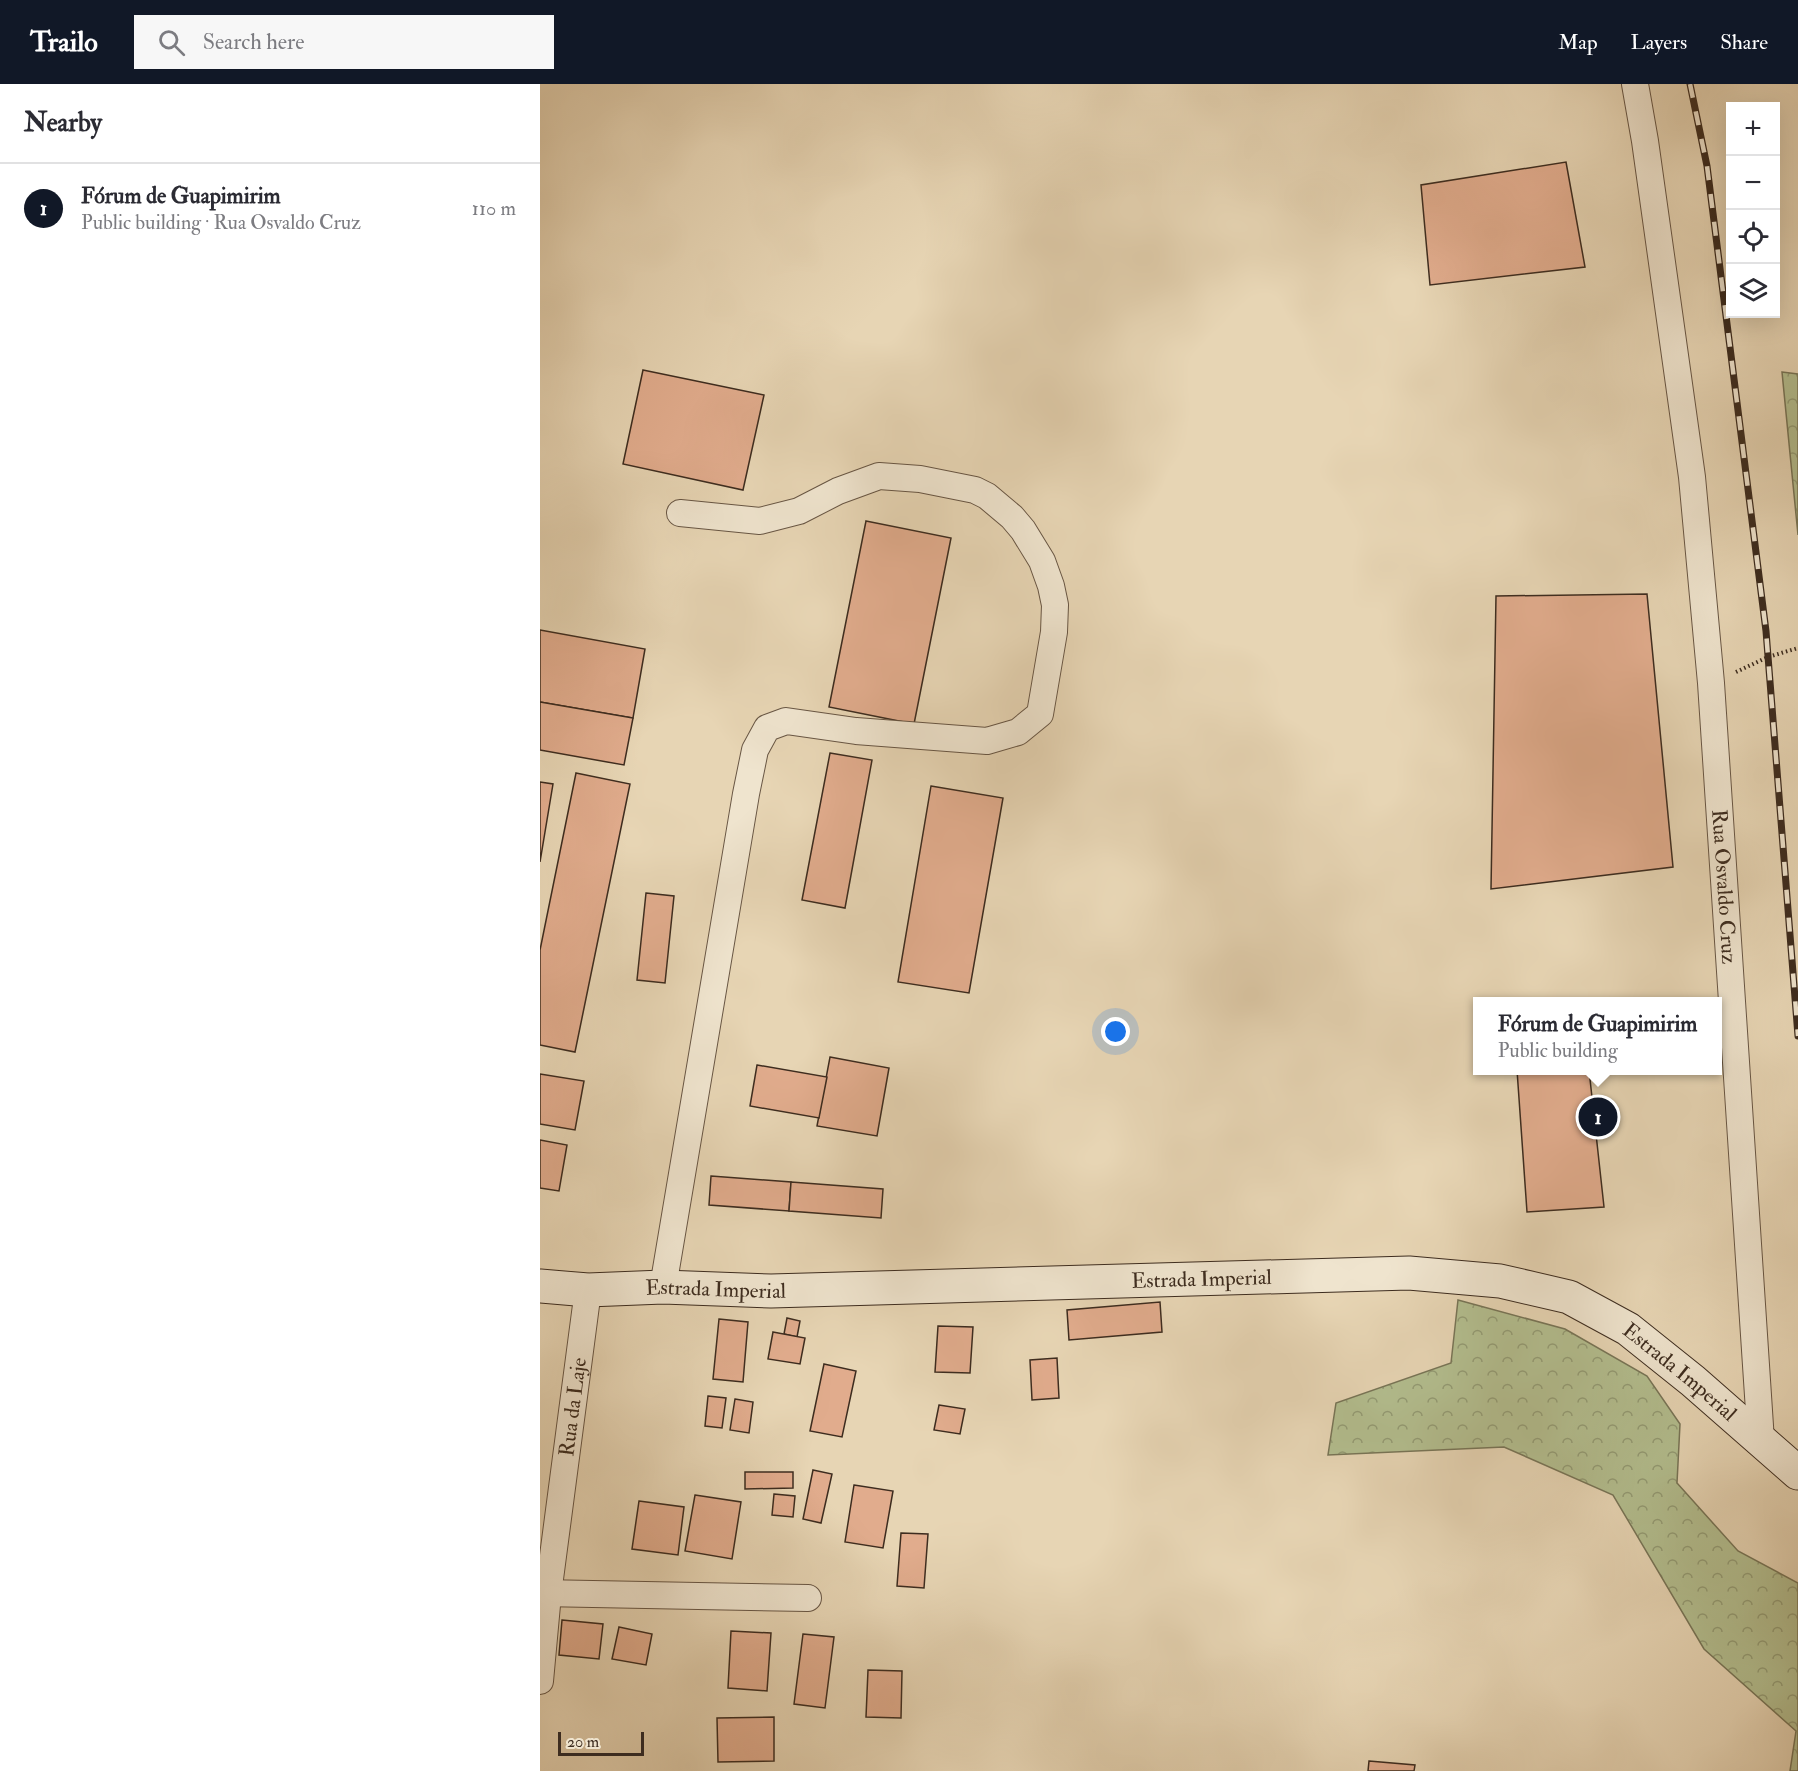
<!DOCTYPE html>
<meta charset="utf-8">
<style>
:root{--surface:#fff;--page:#f7f7f7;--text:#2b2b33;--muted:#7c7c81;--line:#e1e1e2;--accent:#111827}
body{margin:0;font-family:"IM FELL Double Pica",serif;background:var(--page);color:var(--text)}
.controls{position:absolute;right:18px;top:18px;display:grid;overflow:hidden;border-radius:0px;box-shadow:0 6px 24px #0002}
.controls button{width:54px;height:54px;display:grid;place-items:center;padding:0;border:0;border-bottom:2px solid var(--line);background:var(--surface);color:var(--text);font:30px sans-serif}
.scale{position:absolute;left:18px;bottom:15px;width:86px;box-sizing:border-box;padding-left:6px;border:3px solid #3d2c1f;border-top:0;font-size:16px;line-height:21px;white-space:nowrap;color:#3d2c1f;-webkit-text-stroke:4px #efe4ce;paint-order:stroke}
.you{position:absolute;left:576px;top:948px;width:21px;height:21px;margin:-15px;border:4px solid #fff;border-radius:50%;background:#1a73e8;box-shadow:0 0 0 9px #1a73e833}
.badge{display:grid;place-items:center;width:39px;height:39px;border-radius:50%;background:var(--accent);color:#fff;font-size:20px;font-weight:700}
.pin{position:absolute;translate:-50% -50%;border:3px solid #fff;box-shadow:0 2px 6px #0006}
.popup{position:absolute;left:933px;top:913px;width:249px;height:78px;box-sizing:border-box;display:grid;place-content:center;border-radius:0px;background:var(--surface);filter:drop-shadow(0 2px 4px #0005);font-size:20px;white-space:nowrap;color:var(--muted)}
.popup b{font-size:22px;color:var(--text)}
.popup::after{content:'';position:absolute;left:50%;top:100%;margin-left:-12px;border:12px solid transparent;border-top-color:var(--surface)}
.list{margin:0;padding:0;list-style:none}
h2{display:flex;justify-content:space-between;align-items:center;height:78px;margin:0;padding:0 24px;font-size:26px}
h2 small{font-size:20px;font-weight:400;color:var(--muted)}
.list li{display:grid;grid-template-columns:39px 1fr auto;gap:18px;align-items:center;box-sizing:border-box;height:90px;padding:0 24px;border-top:2px solid var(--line)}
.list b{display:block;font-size:22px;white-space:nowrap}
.list p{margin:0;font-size:20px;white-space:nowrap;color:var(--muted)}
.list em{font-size:20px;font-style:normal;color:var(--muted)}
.icon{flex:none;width:33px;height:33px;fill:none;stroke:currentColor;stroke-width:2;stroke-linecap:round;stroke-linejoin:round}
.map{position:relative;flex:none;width:1258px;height:1687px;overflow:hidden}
header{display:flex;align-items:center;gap:36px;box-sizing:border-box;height:84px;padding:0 30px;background:var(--accent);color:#fff}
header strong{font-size:28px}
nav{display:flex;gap:33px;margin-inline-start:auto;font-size:21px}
.search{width:420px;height:54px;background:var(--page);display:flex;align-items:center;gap:15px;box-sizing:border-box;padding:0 21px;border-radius:0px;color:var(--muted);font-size:22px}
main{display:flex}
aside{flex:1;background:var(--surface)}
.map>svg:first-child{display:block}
.forest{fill:url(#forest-crowns);stroke:#787557;stroke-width:1.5}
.building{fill:#e1ac8d;stroke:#3d2c1f;stroke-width:1.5}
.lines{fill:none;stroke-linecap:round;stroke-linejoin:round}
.street-casing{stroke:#685644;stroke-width:28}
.secondary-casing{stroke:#3d2c1f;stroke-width:35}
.path{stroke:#3d2c1f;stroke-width:4;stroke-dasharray:1.5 3;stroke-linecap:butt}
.street{stroke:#efe4ce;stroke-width:26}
.secondary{stroke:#efe4ce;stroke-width:33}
.rail-casing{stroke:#3d2c1f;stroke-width:7}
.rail{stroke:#efe4ce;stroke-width:4.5;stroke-dasharray:14;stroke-linecap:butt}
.labels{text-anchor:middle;stroke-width:4.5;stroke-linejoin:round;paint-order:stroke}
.street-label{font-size:21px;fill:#3d2c1f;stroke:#efe4ce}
</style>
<header>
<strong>Trailo</strong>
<div class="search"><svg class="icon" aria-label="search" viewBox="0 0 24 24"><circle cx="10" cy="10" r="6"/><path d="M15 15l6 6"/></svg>Search here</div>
<nav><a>Map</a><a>Layers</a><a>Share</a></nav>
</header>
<main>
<aside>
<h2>Nearby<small></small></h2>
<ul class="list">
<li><span class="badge">1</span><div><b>Fórum de Guapimirim</b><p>Public building · Rua Osvaldo Cruz</p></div><em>110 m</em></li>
</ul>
</aside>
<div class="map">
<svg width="1258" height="1687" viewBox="0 0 1258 1687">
<defs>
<pattern id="forest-crowns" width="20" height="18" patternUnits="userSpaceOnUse" patternTransform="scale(1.5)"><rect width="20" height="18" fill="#b3be8f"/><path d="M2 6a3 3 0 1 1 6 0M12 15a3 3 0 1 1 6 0" fill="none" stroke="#939b74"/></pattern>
</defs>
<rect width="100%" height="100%" fill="#e7d5b4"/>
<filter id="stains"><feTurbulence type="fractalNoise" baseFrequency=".00333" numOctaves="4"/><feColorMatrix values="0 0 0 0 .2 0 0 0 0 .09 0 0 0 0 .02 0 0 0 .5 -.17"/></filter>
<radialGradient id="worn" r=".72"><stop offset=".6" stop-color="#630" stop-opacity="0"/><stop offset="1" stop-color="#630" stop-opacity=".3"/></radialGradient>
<g class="forest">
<polygon points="1242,288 1258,290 1258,451"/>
<polygon points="918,1216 1025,1245 1107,1292 1140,1340 1137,1399 1198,1467 1258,1499 1258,1687 1250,1687 1256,1647 1164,1565 1073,1411 964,1363 788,1371 796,1319 911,1279"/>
</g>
<g class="building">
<polygon points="1026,78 1045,183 890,201 881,101"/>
<polygon points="103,286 224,311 203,406 83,380"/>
<polygon points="326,437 411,454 374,640 289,623"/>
<polygon points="1107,510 1133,783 951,805 956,512"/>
<polygon points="0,546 105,565 93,634 0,618"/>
<polygon points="0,618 93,634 84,681 0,666"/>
<polygon points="290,669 332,676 305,824 262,816"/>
<polygon points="36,689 90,700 35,968 0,961 0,866"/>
<polygon points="0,698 13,700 0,778"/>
<polygon points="391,702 463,714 429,909 358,898"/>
<polygon points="106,809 134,812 125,899 97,896"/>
<polygon points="290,973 349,984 337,1052 277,1042"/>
<polygon points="217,981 287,993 279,1034 210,1022"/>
<polygon points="977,986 1049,986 1064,1123 987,1128"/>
<polygon points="0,990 44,997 35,1046 0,1040"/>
<polygon points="0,1056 27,1061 19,1107 0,1104"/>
<polygon points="171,1092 251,1098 249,1127 169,1121"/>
<polygon points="251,1098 343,1105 341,1134 249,1127"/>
<polygon points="620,1218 622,1248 529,1256 527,1226"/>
<polygon points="247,1234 260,1237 257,1253 244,1250"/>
<polygon points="179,1235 208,1238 203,1298 173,1295"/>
<polygon points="398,1242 433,1243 430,1289 395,1288"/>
<polygon points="233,1248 265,1254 260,1280 228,1275"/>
<polygon points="517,1274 519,1314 492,1316 490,1276"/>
<polygon points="284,1280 316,1287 302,1353 270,1347"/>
<polygon points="168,1312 186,1314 182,1344 165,1342"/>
<polygon points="195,1315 213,1318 209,1349 190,1346"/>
<polygon points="399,1321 425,1325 420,1350 394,1346"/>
<polygon points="273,1386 292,1390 281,1439 263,1435"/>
<polygon points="205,1388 253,1388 253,1404 205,1405"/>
<polygon points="314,1401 353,1407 343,1464 305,1458"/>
<polygon points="234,1410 255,1412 253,1433 232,1431"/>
<polygon points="155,1411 201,1418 192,1475 145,1467"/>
<polygon points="99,1417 144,1423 138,1471 92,1465"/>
<polygon points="361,1449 388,1450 384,1504 357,1502"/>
<polygon points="22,1536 63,1540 59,1575 19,1571"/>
<polygon points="79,1543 112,1550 106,1581 72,1575"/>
<polygon points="191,1547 231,1549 227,1607 188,1604"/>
<polygon points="263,1550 294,1553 285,1624 254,1620"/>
<polygon points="328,1586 362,1587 361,1634 326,1633"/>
<polygon points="234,1633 234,1677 178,1678 177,1634"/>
<polygon points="829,1677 875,1681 874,1687 828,1687"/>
</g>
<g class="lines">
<defs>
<g id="street">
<path id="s1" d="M1095,0L1105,57L1152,393L1171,599L1221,1357"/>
<polyline points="123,1203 206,710 215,666 227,644 246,637 316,647 447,657 478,648 500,630 514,548 515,521 511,502 502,477 483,446 472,433 447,412 435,406 380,395 339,392 298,407 259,427 220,437 140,429"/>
<polyline points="0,1509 268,1514"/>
<path id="s2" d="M0,1597L8,1510L48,1206"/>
</g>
<g id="secondary">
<path id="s3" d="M0,1202L48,1206L123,1203L231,1207L869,1189L960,1197L1029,1213L1088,1245L1153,1297L1258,1389"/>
</g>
</defs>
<use href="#street" class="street-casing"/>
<use href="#secondary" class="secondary-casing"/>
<polyline class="path" points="1196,588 1228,573 1258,564"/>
<use href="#street" class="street"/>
<use href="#secondary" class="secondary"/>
<defs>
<polyline id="rail" points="1150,0 1167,82 1226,547 1258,952"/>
</defs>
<use href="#rail" class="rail-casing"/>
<use href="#rail" class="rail"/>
</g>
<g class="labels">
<g class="street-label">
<text dy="7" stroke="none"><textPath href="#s1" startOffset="808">Rua Osvaldo Cruz</textPath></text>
<text dy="7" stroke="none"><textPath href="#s3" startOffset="662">Estrada Imperial</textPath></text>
<text dy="7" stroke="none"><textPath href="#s3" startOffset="176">Estrada Imperial</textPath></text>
<text dy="7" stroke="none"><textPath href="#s3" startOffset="1166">Estrada Imperial</textPath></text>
<text dy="7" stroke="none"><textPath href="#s2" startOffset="276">Rua da Laje</textPath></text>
</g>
</g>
<rect width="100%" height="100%" filter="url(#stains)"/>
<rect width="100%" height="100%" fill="url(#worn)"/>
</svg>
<div class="controls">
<button>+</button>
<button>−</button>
<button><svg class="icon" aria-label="locate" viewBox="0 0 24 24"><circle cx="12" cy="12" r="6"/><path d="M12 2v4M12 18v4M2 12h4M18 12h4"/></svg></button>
<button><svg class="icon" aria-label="layers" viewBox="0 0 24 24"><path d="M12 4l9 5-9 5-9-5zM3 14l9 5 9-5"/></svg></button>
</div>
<div class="scale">20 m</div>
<div class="you"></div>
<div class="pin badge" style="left:1058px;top:1033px">1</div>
<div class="popup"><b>Fórum de Guapimirim</b>Public building</div>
</div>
</main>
